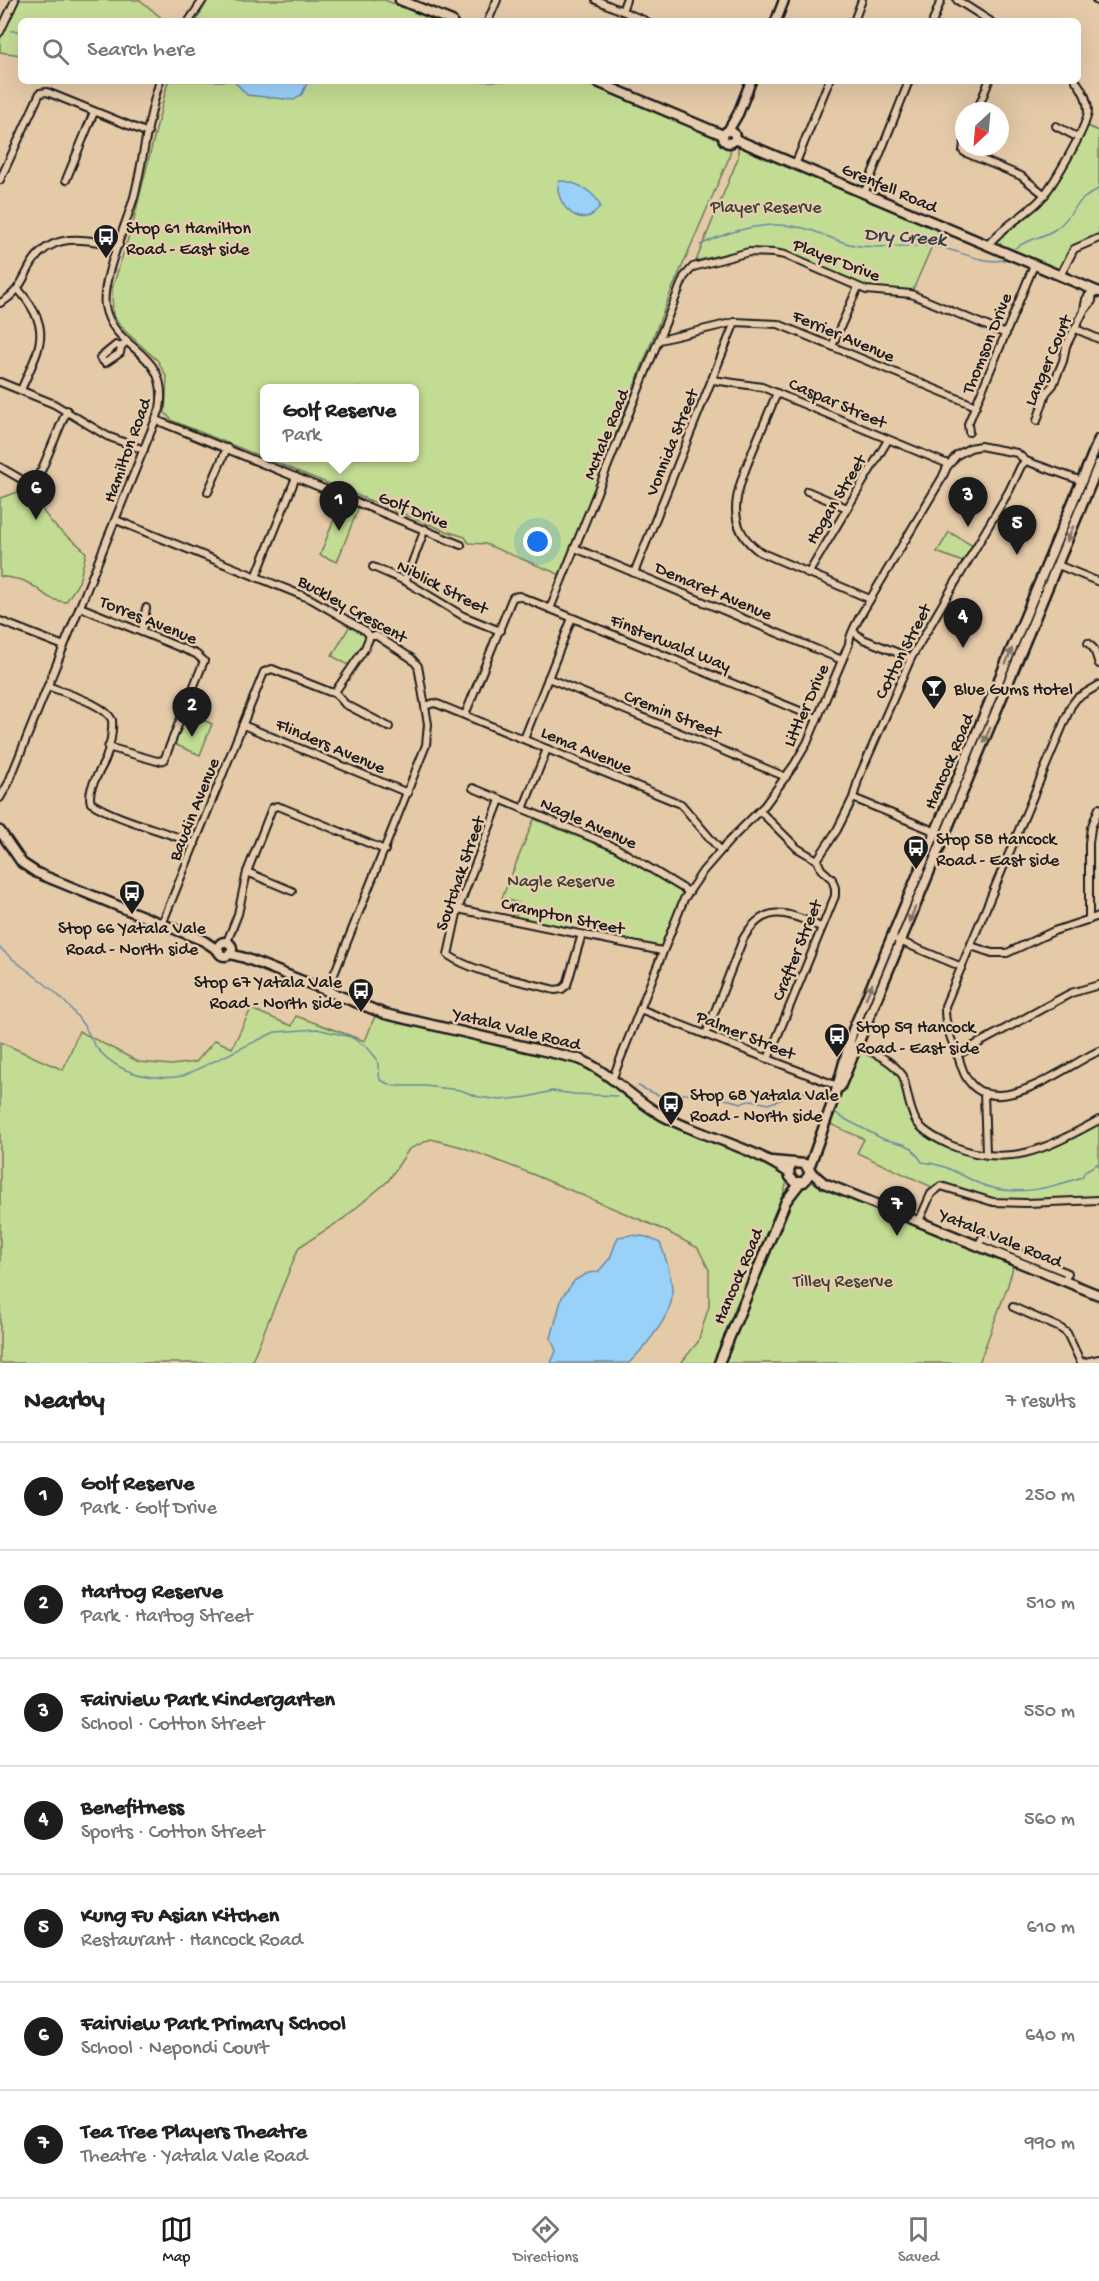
<!DOCTYPE html>
<meta charset="utf-8">
<style>
:root{--surface:#fff;--page:#f2f2f2;--text:#222;--muted:#767676;--line:#e0e0e0;--accent:#1c1c1c}
body{margin:0;font-family:"Gochi Hand",sans-serif;background:var(--page);color:var(--text)}
.compass{position:absolute;left:955px;top:102px;width:54px;height:54px;border-radius:50%;background:var(--surface);box-shadow:0 6px 24px #0002;rotate:206deg}
.you{position:absolute;left:538px;top:542px;width:21px;height:21px;margin:-15px;border:4px solid #fff;border-radius:50%;background:#1a73e8;box-shadow:0 0 0 9px #1a73e833}
.badge{display:grid;place-items:center;width:39px;height:39px;border-radius:50%;background:var(--accent);color:#fff;font-size:20px;font-weight:700}
.pin{position:absolute;translate:-50% -50px;filter:drop-shadow(0 2px 3px #0008)}
.pin::after{content:'';position:absolute;top:32px;width:21px;height:18px;background:inherit;clip-path:polygon(0 0,100% 0,50% 100%)}
.popup{position:absolute;left:260px;top:384px;width:159px;height:78px;box-sizing:border-box;display:grid;place-content:center;border-radius:9px;background:var(--surface);filter:drop-shadow(0 2px 4px #0005);font-size:20px;white-space:nowrap;color:var(--muted)}
.popup b{font-size:22px;color:var(--text)}
.popup::after{content:'';position:absolute;left:50%;top:100%;margin-left:-12px;border:12px solid transparent;border-top-color:var(--surface)}
.list{margin:0;padding:0;list-style:none}
h2{display:flex;justify-content:space-between;align-items:center;height:78px;margin:0;padding:0 24px;font-size:26px}
h2 small{font-size:20px;font-weight:400;color:var(--muted)}
.list li{display:grid;grid-template-columns:39px 1fr auto;gap:18px;align-items:center;box-sizing:border-box;height:108px;padding:0 24px;border-top:2px solid var(--line)}
.list b{display:block;font-size:22px;white-space:nowrap}
.list p{margin:0;font-size:20px;white-space:nowrap;color:var(--muted)}
.list em{font-size:20px;font-style:normal;color:var(--muted)}
.icon{flex:none;width:33px;height:33px;fill:none;stroke:currentColor;stroke-width:2;stroke-linecap:round;stroke-linejoin:round}
.map{position:relative;flex:none;width:1099px;height:1363px;overflow:hidden}
.search{position:absolute;background:var(--surface);box-shadow:0 6px 24px #0002;left:18px;right:18px;top:18px;height:66px;display:flex;align-items:center;gap:15px;box-sizing:border-box;padding:0 21px;border-radius:9px;color:var(--muted);font-size:22px}
.sheet{height:834px;background:var(--surface)}
nav{display:flex;justify-content:space-around;align-items:center;box-sizing:border-box;height:84px;border-top:2px solid var(--line);background:var(--surface);font-size:16px;color:var(--muted)}
nav a{display:grid;justify-items:center;gap:3px}
nav .on{color:var(--accent)}
.map>svg:first-child{display:block}
.green{fill:#c3dc93;stroke:#707c58;stroke-width:1.5;fill-rule:evenodd}
.water{fill:#9ad1f9;stroke:#6889a1;stroke-width:1.5}
.lines{fill:none;stroke-linecap:round;stroke-linejoin:round}
.stream{stroke:#6889a1;stroke-width:1.5}
.street-casing{stroke:#1c1c1c;stroke-width:10}
.secondary-casing{stroke:#1c1c1c;stroke-width:13}
.street{stroke:#e7ccae;stroke-width:6}
.secondary{stroke:#e7ccae;stroke-width:8}
.oneway{fill:#827465}
.labels{text-anchor:middle;stroke-width:5;stroke-linejoin:round;paint-order:stroke}
.street-label{font-size:18px;fill:#1c1c1c;stroke:#e7ccae}
.park-label{font-size:18px;fill:#3d4234;stroke:#e7ccae}
.poi-label{font-size:18px;fill:#1c1c1c;stroke:#e7ccae;text-anchor:start}
.water-label{font-size:20px;font-style:italic;fill:#354048;stroke:#e7ccae}
</style>
<div class="map">
<svg width="1099" height="1363" viewBox="0 0 1099 1363">
<rect width="100%" height="100%" fill="#e5caa8"/>
<filter id="ink" filterUnits="userSpaceOnUse"><feTurbulence type="fractalNoise" baseFrequency=".0167" numOctaves="2"/><feDisplacementMap in="SourceGraphic" scale="12" xChannelSelector="R" yChannelSelector="G"/><feConvolveMatrix kernelMatrix="1 2 1 2 8 2 1 2 1" color-interpolation-filters="sRGB"/></filter>
<g filter="url(#ink)">
<g class="green">
<polygon points="18,0 140,0 165,21 21,21 21,55 0,52 0,40"/>
<polygon points="208,0 385,0 436,21 196,21"/>
<path d="M168,81H581L719,138L731,147L729,158L670,294L561,575L485,544L469,543L465,537L446,531L173,421L165,413L167,378L158,361L125,331L113,316L112,289L133,223ZM264,388H414V458H264Z"/>
<polygon points="1087,126 1099,131 1099,235 1073,247 1061,266 1057,269 994,244 996,237 1021,220 1052,190"/>
<path d="M738,146L939,230L912,292L859,285L786,252C753,245 727,253 696,261L738,158Z"/>
<path d="M18,492C45,503 39,511 57,528C66,537 78,542 86,553L79,582L66,602C43,600 42,588 24,581C17,578 7,578 0,576V498Z"/>
<polygon points="342,499 359,506 337,562 320,555"/>
<polygon points="949,532 973,546 963,562 937,552"/>
<polygon points="352,622 370,636 352,667 332,656"/>
<polygon points="187,713 212,724 200,755 174,744"/>
<polygon points="534,819 613,851 685,894 660,948 516,918 518,903 502,898"/>
<polygon points="251,1009 292,1026 296,1016 365,1041 377,1011 587,1062 651,1109 775,1162 789,1175 769,1241 800,1183 824,1183 1015,1260 1008,1285 979,1363 681,1363 698,1342 709,1306 709,1270 698,1248 662,1229 532,1174 462,1147 431,1139 409,1149 388,1181 343,1219 299,1247 251,1363 0,1363 0,1042 63,1070 79,1031 139,1062 171,1065 196,1062 215,1040 232,1048"/>
<polygon points="858,1046 899,1071 914,1117 927,1131 956,1147 1005,1159 1036,1151 1099,1120 1099,1198 987,1202 949,1187 932,1187 857,1153 864,1139 828,1123"/>
</g>
<g class="water">
<polygon points="234,81 308,81 302,94 294,100 247,95"/>
<path d="M559,181C573,180 596,192 600,206C581,236 552,200 559,181Z"/>
<path d="M632,1235L647,1237L660,1243C666,1258 672,1276 672,1293C673,1315 644,1348 629,1363H551L556,1351L551,1338L562,1297L575,1280L588,1273L598,1272L610,1258L618,1237Z"/>
</g>
<g class="lines">
<g class="stream">
<polyline points="11,31 21,31"/>
<path d="M700,245C731,230 768,220 803,228C822,232 839,244 860,246C886,249 912,243 938,247C962,251 980,264 1005,260"/>
<path d="M1015,248C1027,240 1041,238 1054,230C1067,222 1072,209 1083,199C1088,195 1094,192 1099,188"/>
<path d="M0,948C19,966 42,979 61,998C69,1006 78,1017 85,1027C89,1033 91,1041 96,1047C118,1074 151,1081 183,1076L275,1032L317,1029L351,1037L367,1047L377,1059L380,1080L394,1086H425L460,1090L479,1097L500,1100L528,1097L552,1091L574,1094L617,1096"/>
<path d="M638,1086L658,1095L701,1093L742,1103L752,1100L768,1104L783,1099L790,1091C809,1092 813,1094 828,1106"/>
<path d="M834,1111L841,1117L883,1139L903,1144L912,1148L922,1162C946,1164 958,1174 978,1183C1012,1198 1048,1189 1082,1177L1085,1171L1099,1163"/>
</g>
<defs>
<g id="street">
<polyline points="596,0 646,21"/>
<polyline points="957,0 990,21"/>
<polyline points="1096,0 1099,2"/>
<polyline points="622,11 626,0"/>
<polyline points="189,21 203,0"/>
<polyline points="488,21 497,0"/>
<polyline points="854,21 862,0"/>
<polyline points="933,21 941,0"/>
<polyline points="0,32 15,0"/>
<polyline points="977,111 989,81"/>
<polyline points="1056,126 1077,137"/>
<polyline points="964,144 963,151 966,153 1021,176 1045,195"/>
<polyline points="795,165 829,81"/>
<polyline points="0,180 40,93 47,92 148,133"/>
<polyline points="66,180 94,112"/>
<polyline points="864,194 909,81"/>
<path d="M988,245C1001,228 1021,218 1037,203C1050,191 1087,128 1088,111C1088,99 1083,90 1076,81"/>
<polyline points="1060,276 1074,249 1099,238"/>
<path d="M18,289C54,330 40,346 21,390"/>
<path d="M0,303C14,296 20,286 27,272C47,230 80,239 119,245"/>
<polyline points="1084,310 1086,299 1093,290"/>
<polyline points="1076,329 1099,339"/>
<polyline points="660,340 735,322 778,324 976,406"/>
<polyline points="832,346 858,287"/>
<polyline points="121,347 116,345 100,358 105,363 120,353 121,347 127,341"/>
<polyline points="713,380 762,387 948,464"/>
<polyline points="0,382 54,404 107,436 144,450"/>
<path d="M777,393C769,412 761,431 753,450C739,486 720,524 760,552L870,599"/>
<polyline points="156,420 461,545"/>
<polyline points="1037,421 1046,393 1053,385 1063,361 1066,346 1084,311 1092,301 1093,290"/>
<polyline points="969,432 968,424 1034,265"/>
<polyline points="0,467 26,482 34,481 42,469 67,410"/>
<polyline points="807,491 847,508"/>
<polyline points="208,492 227,448"/>
<polyline points="116,520 311,599 366,631 370,636 377,636 411,658 418,666 428,724 426,745 327,992"/>
<polyline points="575,548 842,660"/>
<polyline points="1058,565 1099,582"/>
<polyline points="373,567 405,581 463,616 500,631"/>
<polyline points="634,573 735,322"/>
<polyline points="808,574 888,440"/>
<polyline points="256,577 296,477"/>
<polyline points="405,581 425,529"/>
<polyline points="80,607 196,654 204,661 164,760 157,761 108,747"/>
<polyline points="550,609 684,277 693,267 749,252 774,253 785,255 866,290 911,294 1006,334"/>
<polyline points="0,621 64,646"/>
<polyline points="142,632 146,608"/>
<polyline points="854,632 863,639 911,658"/>
<polyline points="1088,643 1094,649 1099,664"/>
<polyline points="548,678 786,777"/>
<path d="M1099,685L1077,698L1071,706L945,1006C944,1025 952,1041 959,1059C961,1065 963,1072 966,1077C994,1125 1068,1064 1099,1051"/>
<path d="M48,686C64,693 105,704 112,720C113,731 110,747 106,758C101,771 86,789 91,803C122,822 161,829 195,844"/>
<polyline points="335,692 345,704 389,727"/>
<polyline points="425,706 434,703 440,705 681,804 720,850"/>
<polyline points="465,715 511,601 513,597 519,596 817,718"/>
<polyline points="243,725 408,793"/>
<polyline points="524,739 572,618"/>
<polyline points="473,788 615,847 689,892"/>
<path d="M0,798L8,784L160,409C170,349 113,352 105,306C101,279 126,226 134,197C144,159 147,118 160,81"/>
<polyline points="853,798 939,833"/>
<path d="M500,800L458,909L448,955C474,973 523,981 555,990L562,989L567,985L582,934"/>
<polyline points="523,809 547,749"/>
<polyline points="760,811 797,848 817,860 821,869 832,879 835,888 835,896 768,1059"/>
<polyline points="817,860 837,830 853,798 859,777 911,658 1009,491 1021,466 1026,461"/>
<polyline points="247,872 292,891"/>
<polyline points="458,909 662,951"/>
<polyline points="1089,920 1089,843 1091,828 1099,808"/>
<polyline points="162,924 264,672 272,669 330,692 335,692 365,648 370,636"/>
<polyline points="897,940 962,967"/>
<polyline points="227,942 238,914 247,872 272,808 277,806 283,808 385,850"/>
<polyline points="971,946 992,953 1007,953 1054,931 1099,916"/>
<polyline points="640,1009 840,1087"/>
<path d="M706,1034L743,939C765,901 788,913 821,927"/>
<path d="M855,1045C874,1053 891,1059 903,1076C907,1090 909,1109 916,1121C923,1132 939,1140 950,1145C1009,1170 1047,1148 1099,1120"/>
<polyline points="957,1055 1071,993 1099,985"/>
<path d="M612,1080L684,899L703,871L730,840L765,805L794,765L807,743L849,644C849,635 857,622 862,613L942,478L947,467L957,455L970,448L980,446L1017,453L1026,461L1082,481"/>
<polyline points="984,1092 986,1154"/>
<polyline points="919,1221 931,1194 941,1186 993,1202 1027,1203 1099,1200"/>
<polyline points="978,1246 982,1238 1068,1273 1064,1281"/>
<polyline points="1013,1307 1060,1328 1067,1333 1081,1363"/>
<polyline points="1081,1363 1099,1359"/>
</g>
<g id="secondary">
<polyline points="400,0 452,21"/>
<polyline points="776,21 784,0"/>
<polyline points="595,81 723,135"/>
<circle cx="729" cy="137" r="6"/>
<polyline points="728,131 738,114 751,81"/>
<polyline points="735,139 1099,292"/>
<polyline points="0,831 22,863 37,873 204,941 219,951"/>
<circle cx="225" cy="949" r="7"/>
<path d="M230,954L245,958L385,1014L579,1059C610,1072 633,1100 663,1116C703,1137 751,1146 789,1173"/>
<polyline points="840,1087 1099,464"/>
<polyline points="772,1161 805,1164 810,1173 804,1182 795,1182 790,1177 789,1170 793,1163"/>
<polyline points="809,1168 834,1098 853,1030 1099,439"/>
<polyline points="810,1171 824,1183 1099,1295"/>
<polyline points="719,1363 786,1201 800,1183"/>
</g>
</defs>
<use href="#street" class="street-casing"/>
<use href="#secondary" class="secondary-casing"/>
<use href="#street" class="street"/>
<use href="#secondary" class="secondary"/>
</g>
<defs><path id="oneway-solid" d="M-6-.8H1V-3.2L6.5 0L1 3.2V.8H-6Z" transform="scale(1.5)"/></defs>
<g class="oneway">
<use href="#oneway-solid" transform="translate(1070 534) rotate(112)"/>
<use href="#oneway-solid" transform="translate(1009 656) rotate(-68)"/>
<use href="#oneway-solid" transform="translate(987 735) rotate(113)"/>
<use href="#oneway-solid" transform="translate(912 915) rotate(113)"/>
<use href="#oneway-solid" transform="translate(869 991) rotate(-67)"/>
</g>
</g>
<defs>
<symbol id="bus-pin" viewBox="-11 -11 22 30"><path d="M0 17L-7.5 6A9.5 9.5 0 1 1 7.5 6Z" fill="#1c1c1c" stroke="#e7ccae"/><path d="M-5-6H5V4H4V6H2V4H-2V6H-4V4H-5ZM-3.5-4V0h7V-4ZM-3.5 1.2v1.5H-2V1.2ZM2 1.2v1.5H3.5V1.2Z" fill="#fff"/></symbol>
<symbol id="bar-pin" viewBox="-11 -11 22 30"><path d="M0 17L-7.5 6A9.5 9.5 0 1 1 7.5 6Z" fill="#1c1c1c" stroke="#e7ccae"/><path d="M-6-5H6L.8 .8V4.5H3.5V6h-7V4.5H-.8V.8Z" fill="#fff"/></symbol>
</defs>
<g fill-rule="evenodd">
<use href="#bus-pin" x="91" y="222" width="30" height="40"/>
<use href="#bar-pin" x="919" y="673" width="30" height="40"/>
<use href="#bus-pin" x="901" y="833" width="30" height="40"/>
<use href="#bus-pin" x="117" y="878" width="30" height="40"/>
<use href="#bus-pin" x="346" y="976" width="30" height="40"/>
<use href="#bus-pin" x="822" y="1021" width="30" height="40"/>
<use href="#bus-pin" x="656" y="1089" width="30" height="40"/>
</g>
<g class="labels">
<g class="street-label">
<text transform="translate(890 187) rotate(23)" y="6">Grenfell Road</text>
<text transform="translate(837 259) rotate(21)" y="6">Player Drive</text>
<text transform="translate(844 335) rotate(23)" y="6">Ferrier Avenue</text>
<text transform="translate(986 343) rotate(-68)" y="6">Thomson Drive</text>
<text transform="translate(1047 360) rotate(-67)" y="6">Langer Court</text>
<text transform="translate(838 402) rotate(23)" y="6">Caspar Street</text>
<text transform="translate(605 434) rotate(-68)" y="6">McHale Road</text>
<text transform="translate(671 442) rotate(-68)" y="6">Vonnida Street</text>
<text transform="translate(126 450) rotate(-70)" y="6">Hamilton Road</text>
<text transform="translate(835 499) rotate(-59)" y="6">Hogan Street</text>
<text transform="translate(414 509) rotate(22)" y="6">Golf Drive</text>
<text transform="translate(443 586) rotate(27)" y="6">Niblick Street</text>
<text transform="translate(714 590) rotate(23)" y="6">Demaret Avenue</text>
<text transform="translate(353 608) rotate(29)" y="6">Buckley Crescent</text>
<text transform="translate(149 619) rotate(22)" y="6">Torres Avenue</text>
<text transform="translate(671 642) rotate(22)" y="6">Finsterwald Way</text>
<text transform="translate(902 651) rotate(-63)" y="6">Cotton Street</text>
<text transform="translate(805 705) rotate(-66)" y="6">Littler Drive</text>
<text transform="translate(673 713) rotate(22)" y="6">Cremin Street</text>
<text transform="translate(331 745) rotate(23)" y="6">Flinders Avenue</text>
<text transform="translate(587 749) rotate(23)" y="6">Lema Avenue</text>
<text transform="translate(948 761) rotate(-67)" y="6">Hancock Road</text>
<text transform="translate(193 809) rotate(-68)" y="6">Baudin Avenue</text>
<text transform="translate(589 822) rotate(24)" y="6">Nagle Avenue</text>
<text transform="translate(459 873) rotate(-71)" y="6">Soutchak Street</text>
<text transform="translate(563 915) rotate(12)" y="6">Crampton Street</text>
<text transform="translate(796 950) rotate(-68)" y="6">Crafter Street</text>
<text transform="translate(517 1028) rotate(14)" y="6">Yatala Vale Road</text>
<text transform="translate(746 1034) rotate(22)" y="6">Palmer Street</text>
<text transform="translate(1001 1237) rotate(22)" y="6">Yatala Vale Road</text>
<text transform="translate(737 1276) rotate(-67)" y="6">Hancock Road</text>
</g>
<g class="park-label">
<text x="766" y="212">Player Reserve</text>
<text x="561" y="886">Nagle Reserve</text>
<text x="843" y="1286">Tilley Reserve</text>
</g>
<g class="poi-label">
<text x="126" y="233">Stop 61 Hamilton<tspan x="126" dy="21">Road - East side</tspan></text>
<text x="954" y="694">Blue Gums Hotel</text>
<text x="936" y="844">Stop 58 Hancock<tspan x="936" dy="21">Road - East side</tspan></text>
<text x="132" y="933" text-anchor="middle">Stop 66 Yatala Vale<tspan x="132" dy="21">Road - North side</tspan></text>
<text x="342" y="987" text-anchor="end">Stop 67 Yatala Vale<tspan x="342" dy="21">Road - North side</tspan></text>
<text x="856" y="1032">Stop 59 Hancock<tspan x="856" dy="21">Road - East side</tspan></text>
<text x="690" y="1100">Stop 68 Yatala Vale<tspan x="690" dy="21">Road - North side</tspan></text>
</g>
<g class="water-label">
<text transform="translate(905 235) rotate(4)" y="7">Dry Creek</text>
</g>
</g>
</svg>
<svg class="compass" viewBox="-18 -18 36 36"><path d="M0-13l5 13h-10z" fill="#e53935"/><path d="M0 13l5-13h-10z" fill="#767676"/></svg>
<div class="you"></div>
<div class="pin badge" style="left:339px;top:531px">1</div>
<div class="popup"><b>Golf Reserve</b>Park</div>
<div class="pin badge" style="left:192px;top:737px">2</div>
<div class="pin badge" style="left:968px;top:527px">3</div>
<div class="pin badge" style="left:963px;top:648px">4</div>
<div class="pin badge" style="left:1017px;top:555px">5</div>
<div class="pin badge" style="left:36px;top:520px">6</div>
<div class="pin badge" style="left:897px;top:1236px">7</div>
<div class="search"><svg class="icon" aria-label="search" viewBox="0 0 24 24"><circle cx="10" cy="10" r="6"/><path d="M15 15l6 6"/></svg>Search here</div>
</div>
<section class="sheet">
<h2>Nearby<small>7 results</small></h2>
<ul class="list">
<li><span class="badge">1</span><div><b>Golf Reserve</b><p>Park · Golf Drive</p></div><em>250 m</em></li>
<li><span class="badge">2</span><div><b>Hartog Reserve</b><p>Park · Hartog Street</p></div><em>510 m</em></li>
<li><span class="badge">3</span><div><b>Fairview Park Kindergarten</b><p>School · Cotton Street</p></div><em>550 m</em></li>
<li><span class="badge">4</span><div><b>Benefitness</b><p>Sports · Cotton Street</p></div><em>560 m</em></li>
<li><span class="badge">5</span><div><b>Kung Fu Asian Kitchen</b><p>Restaurant · Hancock Road</p></div><em>610 m</em></li>
<li><span class="badge">6</span><div><b>Fairview Park Primary School</b><p>School · Nepondi Court</p></div><em>640 m</em></li>
<li><span class="badge">7</span><div><b>Tea Tree Players Theatre</b><p>Theatre · Yatala Vale Road</p></div><em>990 m</em></li>
</ul>
</section>
<nav>
<a class="on"><svg class="icon" aria-label="map" viewBox="0 0 24 24"><path d="M3 6l6-2 6 2 6-2v14l-6 2-6-2-6 2zM9 4v14M15 6v14"/></svg>Map</a>
<a><svg class="icon" aria-label="directions" viewBox="0 0 24 24"><path d="M12 3l9 9-9 9-9-9zM9 14v-3h6M13 9l2 2-2 2"/></svg>Directions</a>
<a><svg class="icon" aria-label="saved" viewBox="0 0 24 24"><path d="M7 4h10v16l-5-4-5 4z"/></svg>Saved</a>
</nav>
